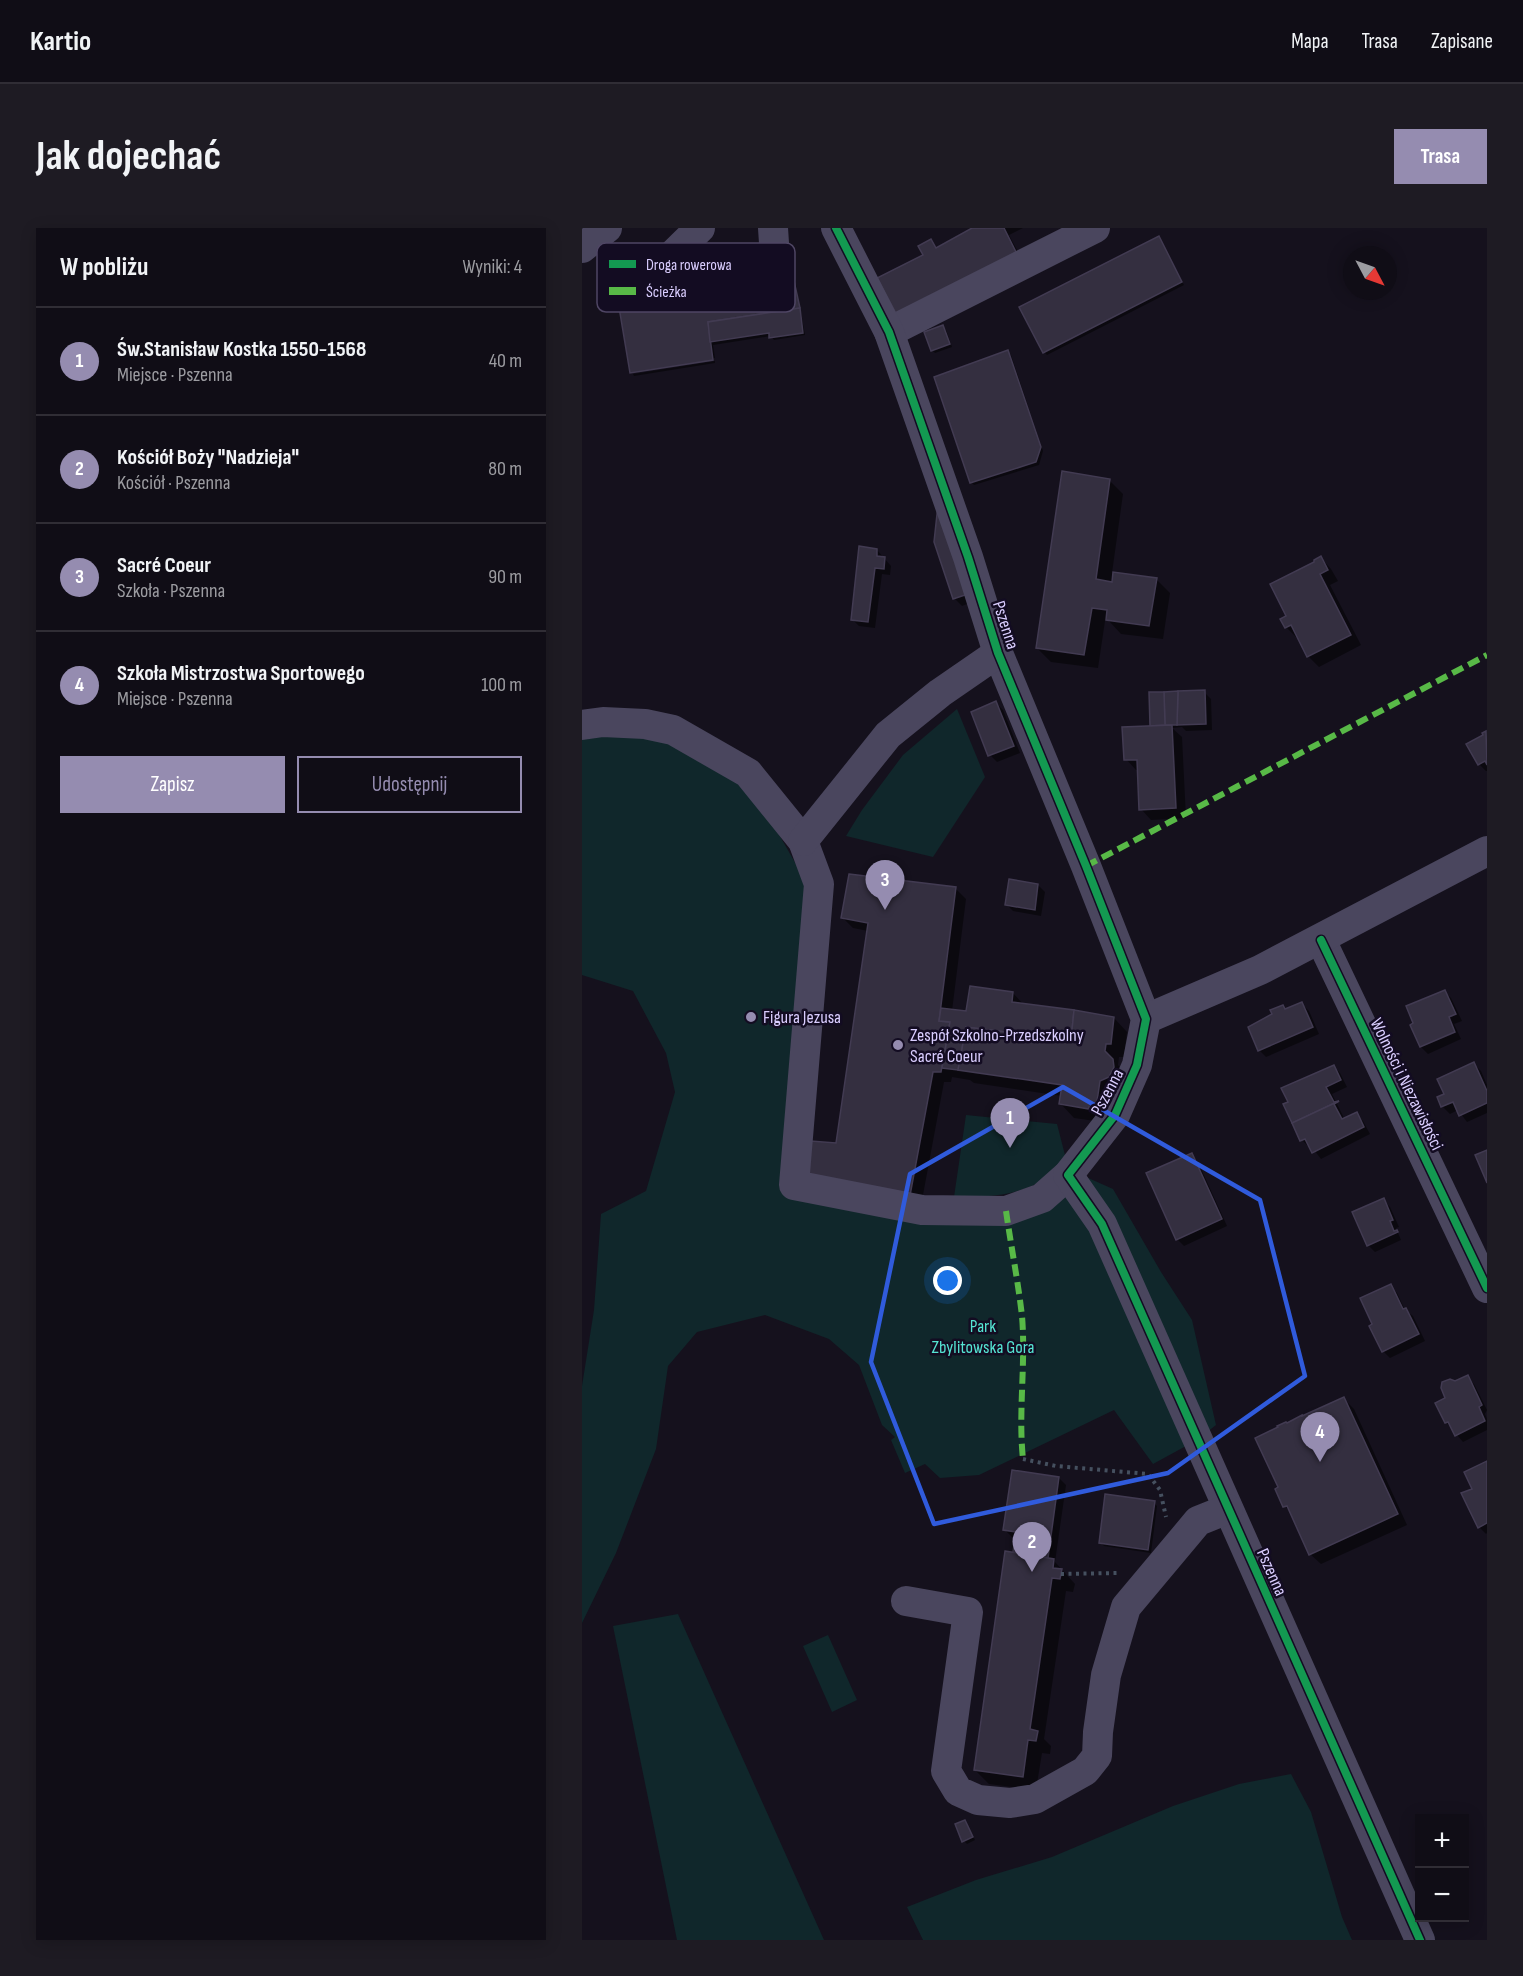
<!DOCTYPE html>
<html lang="pl">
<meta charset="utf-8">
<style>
:root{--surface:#100d16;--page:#1e1b23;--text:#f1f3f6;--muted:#9c9ca1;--line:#302d35;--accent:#958cb0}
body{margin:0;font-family:"Sofia Sans Condensed",sans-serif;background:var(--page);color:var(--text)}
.controls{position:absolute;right:18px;bottom:18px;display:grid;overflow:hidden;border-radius:0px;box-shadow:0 3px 15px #0003}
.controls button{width:54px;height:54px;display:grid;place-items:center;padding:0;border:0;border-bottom:2px solid var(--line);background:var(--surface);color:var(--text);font:30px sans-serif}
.compass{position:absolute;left:761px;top:18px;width:54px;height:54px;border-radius:50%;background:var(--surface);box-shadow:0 3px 15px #0003;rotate:131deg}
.you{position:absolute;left:366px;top:1053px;width:21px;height:21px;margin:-15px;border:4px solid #fff;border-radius:50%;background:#1a73e8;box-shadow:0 0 0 9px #1a73e833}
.badge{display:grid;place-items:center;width:39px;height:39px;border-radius:50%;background:var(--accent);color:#fff;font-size:20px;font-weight:700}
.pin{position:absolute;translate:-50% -50px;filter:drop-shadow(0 2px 3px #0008)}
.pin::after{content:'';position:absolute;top:32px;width:21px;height:18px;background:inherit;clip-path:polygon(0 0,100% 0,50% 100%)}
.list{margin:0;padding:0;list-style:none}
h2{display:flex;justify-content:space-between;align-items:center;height:78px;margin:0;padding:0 24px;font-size:26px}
h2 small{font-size:20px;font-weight:400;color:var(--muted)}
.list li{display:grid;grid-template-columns:39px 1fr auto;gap:18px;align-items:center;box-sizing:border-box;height:108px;padding:0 24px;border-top:2px solid var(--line)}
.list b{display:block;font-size:22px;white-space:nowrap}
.list p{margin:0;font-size:20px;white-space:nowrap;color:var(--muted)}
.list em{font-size:20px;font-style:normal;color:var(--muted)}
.actions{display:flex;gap:12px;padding:18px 24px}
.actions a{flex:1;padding:14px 0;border:2px solid var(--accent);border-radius:0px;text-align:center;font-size:21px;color:var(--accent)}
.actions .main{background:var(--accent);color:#fff}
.map{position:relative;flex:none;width:905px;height:1712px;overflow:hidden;border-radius:0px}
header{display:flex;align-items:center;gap:36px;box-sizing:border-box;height:84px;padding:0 30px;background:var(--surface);border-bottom:2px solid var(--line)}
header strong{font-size:28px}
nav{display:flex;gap:33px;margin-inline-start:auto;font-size:21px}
.intro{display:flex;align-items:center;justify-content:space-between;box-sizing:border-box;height:144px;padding:0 36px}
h1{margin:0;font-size:42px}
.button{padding:15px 27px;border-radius:0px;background:var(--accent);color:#fff;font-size:21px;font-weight:700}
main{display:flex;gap:36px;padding:0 36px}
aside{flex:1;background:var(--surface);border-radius:0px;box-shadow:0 3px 15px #0003}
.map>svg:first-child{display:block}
.green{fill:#10272b}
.shadow{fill:#0007}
.building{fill:#342f40;stroke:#423b52;stroke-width:1.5}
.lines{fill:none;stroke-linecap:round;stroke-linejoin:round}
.path{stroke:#45505f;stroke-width:4;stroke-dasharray:3 4.5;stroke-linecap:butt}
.minor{stroke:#4a465e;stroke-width:30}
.quiet{stroke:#58b947;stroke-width:6;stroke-dasharray:12 6;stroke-linecap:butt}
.cycleway-casing{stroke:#130c22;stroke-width:11}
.cycleway{stroke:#139951;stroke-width:8}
.marked{fill:none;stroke:#305bdc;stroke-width:4.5;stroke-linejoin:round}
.poi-dot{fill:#958cb0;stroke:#130c22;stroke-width:2}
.labels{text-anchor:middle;stroke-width:5;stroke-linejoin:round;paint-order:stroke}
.street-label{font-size:18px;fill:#daceff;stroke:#130c22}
.poi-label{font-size:18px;fill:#daceff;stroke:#130c22;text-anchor:start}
.park-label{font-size:18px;fill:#55e4d3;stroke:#130c22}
.key{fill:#130c22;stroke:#4f4664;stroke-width:1.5}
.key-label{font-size:16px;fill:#daceff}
</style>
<header>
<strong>Kartio</strong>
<nav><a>Mapa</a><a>Trasa</a><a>Zapisane</a></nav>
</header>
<div class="intro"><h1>Jak dojechać</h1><a class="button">Trasa</a></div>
<main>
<aside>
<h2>W pobliżu<small>Wyniki: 4</small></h2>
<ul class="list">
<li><span class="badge">1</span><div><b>Św.Stanisław Kostka 1550-1568</b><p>Miejsce · Pszenna</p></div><em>40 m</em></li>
<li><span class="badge">2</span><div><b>Kościół Boży &quot;Nadzieja&quot;</b><p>Kościół · Pszenna</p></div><em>80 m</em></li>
<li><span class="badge">3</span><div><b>Sacré Coeur</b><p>Szkoła · Pszenna</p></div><em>90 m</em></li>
<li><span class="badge">4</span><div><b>Szkoła Mistrzostwa Sportowego</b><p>Miejsce · Pszenna</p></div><em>100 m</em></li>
</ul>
<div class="actions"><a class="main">Zapisz</a><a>Udostępnij</a></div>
</aside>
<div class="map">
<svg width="905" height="1712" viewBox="0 0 905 1712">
<rect width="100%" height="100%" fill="#15111d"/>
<g class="green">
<polygon points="375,481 403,549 351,629 264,608 280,582 321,527"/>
<polygon points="0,488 37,491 165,550 228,661 200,933 378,988 495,945 531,961 579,1044 610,1092 634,1197 615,1212 571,1236 532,1182 397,1247 358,1250 343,1236 323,1245 309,1212 313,1209 300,1197 277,1137 247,1111 183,1087 115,1104 86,1138 74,1221 34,1325 0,1395 0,1158 12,1082 19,986 64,963 93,864 84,825 51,763 0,747"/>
<path d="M384,887L475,896L485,935C474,942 462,952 450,958C425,969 398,969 372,969Z"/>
<polygon points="96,1386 242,1712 95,1712 31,1398"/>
<polygon points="246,1407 275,1472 250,1484 221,1418"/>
<polygon points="709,1546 729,1584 760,1689 770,1712 341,1712 325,1679 394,1652 470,1629 591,1578 657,1556"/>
</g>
<g class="shadow">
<polygon points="392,0 441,0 427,7 441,33 343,27 348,13 356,21"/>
<polygon points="577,10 602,57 465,127 462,124"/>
<polygon points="207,31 210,34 223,107 192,112 189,108 131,117 133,130 49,145 38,74 95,65 92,48"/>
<polygon points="360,99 364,102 370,119 353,125 350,122"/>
<polygon points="426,124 429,127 461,223 457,237 392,257 389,254"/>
<polygon points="133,133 133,135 52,148 51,146"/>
<polygon points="527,252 541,266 530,345 575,352 588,365 581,411 539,406 527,393 523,393 516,440 469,434 455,420"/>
<polygon points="354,314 392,373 380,378 373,371"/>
<polygon points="295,322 309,338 308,347 300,346 293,400 277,398 270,391"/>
<polygon points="739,330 749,341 756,353 748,357 779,417 737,439 726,428 717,409 715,410 704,399 706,388"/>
<polygon points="622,464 629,471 630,502 604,503 600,499 590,500 600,509 604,590 569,592 559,581 557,542 554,542 544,531 569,499"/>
<polygon points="414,475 421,482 438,525 415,534 408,527"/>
<polygon points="904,505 905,543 904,543 897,536 903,508 902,506"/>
<polygon points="456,657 463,664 459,688 431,683 424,676"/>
<polygon points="373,660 384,671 370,783 386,785 431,765 441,776 532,790 545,804 542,829 537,829 536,837 542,844 520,894 492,890 479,876 480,868 392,855 388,852 370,849 369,854 362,854 338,983 255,916 286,703 271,700 261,690"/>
<polygon points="862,763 869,770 880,793 872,796 879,811 846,826 839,819 830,797"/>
<polygon points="720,776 727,783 737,806 684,829 677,822 704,782"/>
<polygon points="892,836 899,843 905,857 905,885 885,894 876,882 868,886 861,879 857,870 864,867"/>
<polygon points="751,838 758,845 765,859 750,866 763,892 774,886 781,893 788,906 739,931 729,918 727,919 720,912 703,877"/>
<polygon points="609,927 616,934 645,998 602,1018 595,1011"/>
<polygon points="801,972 808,979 817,999 814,1000 819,1012 793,1024 786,1017"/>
<polygon points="808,1058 815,1065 823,1082 831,1088 843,1113 808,1130 801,1123"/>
<polygon points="885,1149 892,1156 905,1182 903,1186 905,1191 905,1202 881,1214 864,1194 865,1171 873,1155"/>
<polygon points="762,1171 772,1181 825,1297 739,1336 728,1326 709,1285 703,1278"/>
<polygon points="905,1235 905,1305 904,1306 897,1299 892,1261"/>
<polygon points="477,1250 484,1257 473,1334 493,1356 491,1364 484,1363 462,1511 469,1518 468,1526 460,1525 454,1562 407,1556 393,1542 436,1327 432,1323 434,1309 430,1309 423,1302"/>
<polygon points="572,1275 575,1278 569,1325 522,1318 519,1315"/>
<polygon points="383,1594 393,1612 385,1616 382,1613"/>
</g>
<g class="building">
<polygon points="390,0 422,0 435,26 316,89 295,50 341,27 336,18 349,11 354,20"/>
<polygon points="577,8 600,54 461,125 437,79"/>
<polygon points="207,30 218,80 126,94 131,132 48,145 36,73 93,64 90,47"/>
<polygon points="218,80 221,105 187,110 187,105 128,114 126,94"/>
<polygon points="361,97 368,116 349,123 342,104"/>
<polygon points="426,122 459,219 454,234 388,255 352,149"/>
<polygon points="480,243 528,251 514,351 530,354 531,344 575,350 567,398 524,392 525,382 510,380 502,427 454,420"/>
<polygon points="356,277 386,366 371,371 352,314"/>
<polygon points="277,318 295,321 295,328 303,329 302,341 293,340 286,394 269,392"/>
<polygon points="739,328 746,342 738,346 769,407 725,429 709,397 703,400 698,391 704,388 688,356 732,334 732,332"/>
<polygon points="623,462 624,496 595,497 596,463"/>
<polygon points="596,463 595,497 583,497 582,464"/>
<polygon points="567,464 582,464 583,497 568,498"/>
<polygon points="414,473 432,518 406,528 389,484"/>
<polygon points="590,497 594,580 557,582 555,532 542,532 540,499"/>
<polygon points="904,503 905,537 903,533 896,537 884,516 901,507 900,505"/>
<polygon points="267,646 374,659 357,793 368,794 359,844 351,844 327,973 221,956 229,913 254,915 286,695 259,690"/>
<polygon points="427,651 456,656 453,682 423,677"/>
<polygon points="388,758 431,764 430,774 492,782 489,812 384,799 376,842 360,840 368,794 357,793 359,780 384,783"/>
<polygon points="863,762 874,786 867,789 873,804 838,819 828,797 831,795 824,778"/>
<polygon points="720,774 731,799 676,823 666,799 690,786 688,782 701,777 703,781"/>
<polygon points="492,782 532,789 529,816 524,816 523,823 531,831 532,839 527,849 518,853 514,880 507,879 507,881 477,876 480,857 376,842 384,799 489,812"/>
<polygon points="892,834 905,863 905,875 877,888 871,874 859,879 855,869 862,866 855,851"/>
<polygon points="752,837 759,852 744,859 752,874 757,873 710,895 701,876 706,874 699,860"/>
<polygon points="757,873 752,876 760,891 775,884 782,899 730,925 723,911 718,913 710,895"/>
<polygon points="905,922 905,955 893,927"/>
<polygon points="610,925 640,991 594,1012 564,945"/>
<polygon points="802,970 811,992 808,993 812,1003 815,1002 816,1004 785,1018 770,984"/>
<polygon points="809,1056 821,1081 824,1080 837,1106 800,1124 787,1098 790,1096 778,1070"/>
<polygon points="886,1147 900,1177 897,1179 903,1193 873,1208 866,1194 863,1195 853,1175 863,1170 859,1160 860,1154 868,1151 873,1153"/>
<polygon points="762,1169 816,1286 727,1327 705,1278 701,1279 693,1261 696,1259 673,1210 696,1199 695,1198 704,1194 705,1195 720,1187 720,1188"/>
<polygon points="905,1233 905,1295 896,1300 879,1265 890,1261 882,1244"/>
<polygon points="430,1242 477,1249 466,1330 431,1324 434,1304 421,1302"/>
<polygon points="523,1266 573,1273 566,1322 517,1315"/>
<polygon points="423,1323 472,1331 471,1340 480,1341 478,1351 470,1350 448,1501 456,1503 454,1513 446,1512 441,1549 392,1542"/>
<polygon points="383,1592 391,1609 380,1614 373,1596"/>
</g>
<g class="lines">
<g class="path">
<polyline points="441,1231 474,1238 566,1246 578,1262 584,1289"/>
<polyline points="479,1346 537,1345"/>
</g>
<g class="minor">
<polyline points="191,0 192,15"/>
<polyline points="0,20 25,0"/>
<polyline points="66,51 118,0"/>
<polyline points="307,104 513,0"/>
<polyline points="0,497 21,494 63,496 91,502 166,545 221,613 237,656 212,957 340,982 424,983 460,970 486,947 533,887 555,837 564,791 504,638 416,425 386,329 307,104 254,0"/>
<polyline points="221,613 306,507 358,465 416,425"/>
<polyline points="739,712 905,1060"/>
<polyline points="564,791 678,742 905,623"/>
<polyline points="486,947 520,996 838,1712"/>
<polyline points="324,1373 386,1384 364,1543 376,1563 396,1572 428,1575 453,1571 503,1543 515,1528 516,1504 524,1447 544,1379 616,1293 646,1281"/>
</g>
<g class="quiet">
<polyline points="504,638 905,427"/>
<path d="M424,983C429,1018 436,1053 440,1088C444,1136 436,1184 441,1231"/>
</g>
<defs>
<g id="cycleway">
<polyline points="254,0 307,104 386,329 416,425 504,638 564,791 555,837 533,887 486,947 520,996 838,1712"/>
<polyline points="739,712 905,1060"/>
</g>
</defs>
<use href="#cycleway" class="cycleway-casing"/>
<use href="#cycleway" class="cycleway"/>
</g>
<path class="marked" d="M481,859L678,972L723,1148L586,1245L352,1296L289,1134L328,946Z"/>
<g class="poi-dot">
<circle cx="169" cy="789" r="6"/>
<circle cx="316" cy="817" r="6"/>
</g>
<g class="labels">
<g class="street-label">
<text transform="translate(424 397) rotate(72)" y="6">Pszenna</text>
<text transform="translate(825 856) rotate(64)" y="6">Wolności i Niezawisłości</text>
<text transform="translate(525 864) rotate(-62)" y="6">Pszenna</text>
<text transform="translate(690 1344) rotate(66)" y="6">Pszenna</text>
</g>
<g class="poi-label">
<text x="181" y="795">Figura Jezusa</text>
<text x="328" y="813">Zespół Szkolno-Przedszkolny<tspan x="328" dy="21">Sacré Coeur</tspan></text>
</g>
<g class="park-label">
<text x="401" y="1104">Park<tspan x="401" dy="21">Zbylitowska Gora</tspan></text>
</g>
</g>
<rect x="15" y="15" width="198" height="69" rx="9" class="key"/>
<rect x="27" y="32" width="27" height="8" fill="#139951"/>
<rect x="27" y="59" width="27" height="8" fill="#58b947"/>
<g class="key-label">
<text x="64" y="42">Droga rowerowa</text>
<text x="64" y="69">Ścieżka</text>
</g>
</svg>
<div class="controls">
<button>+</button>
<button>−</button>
</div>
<svg class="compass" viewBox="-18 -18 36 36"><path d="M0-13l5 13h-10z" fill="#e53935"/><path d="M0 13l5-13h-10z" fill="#9c9ca1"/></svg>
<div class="you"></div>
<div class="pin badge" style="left:428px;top:920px">1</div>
<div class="pin badge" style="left:450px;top:1344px">2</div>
<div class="pin badge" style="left:303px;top:682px">3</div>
<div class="pin badge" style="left:738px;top:1234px">4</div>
</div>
</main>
